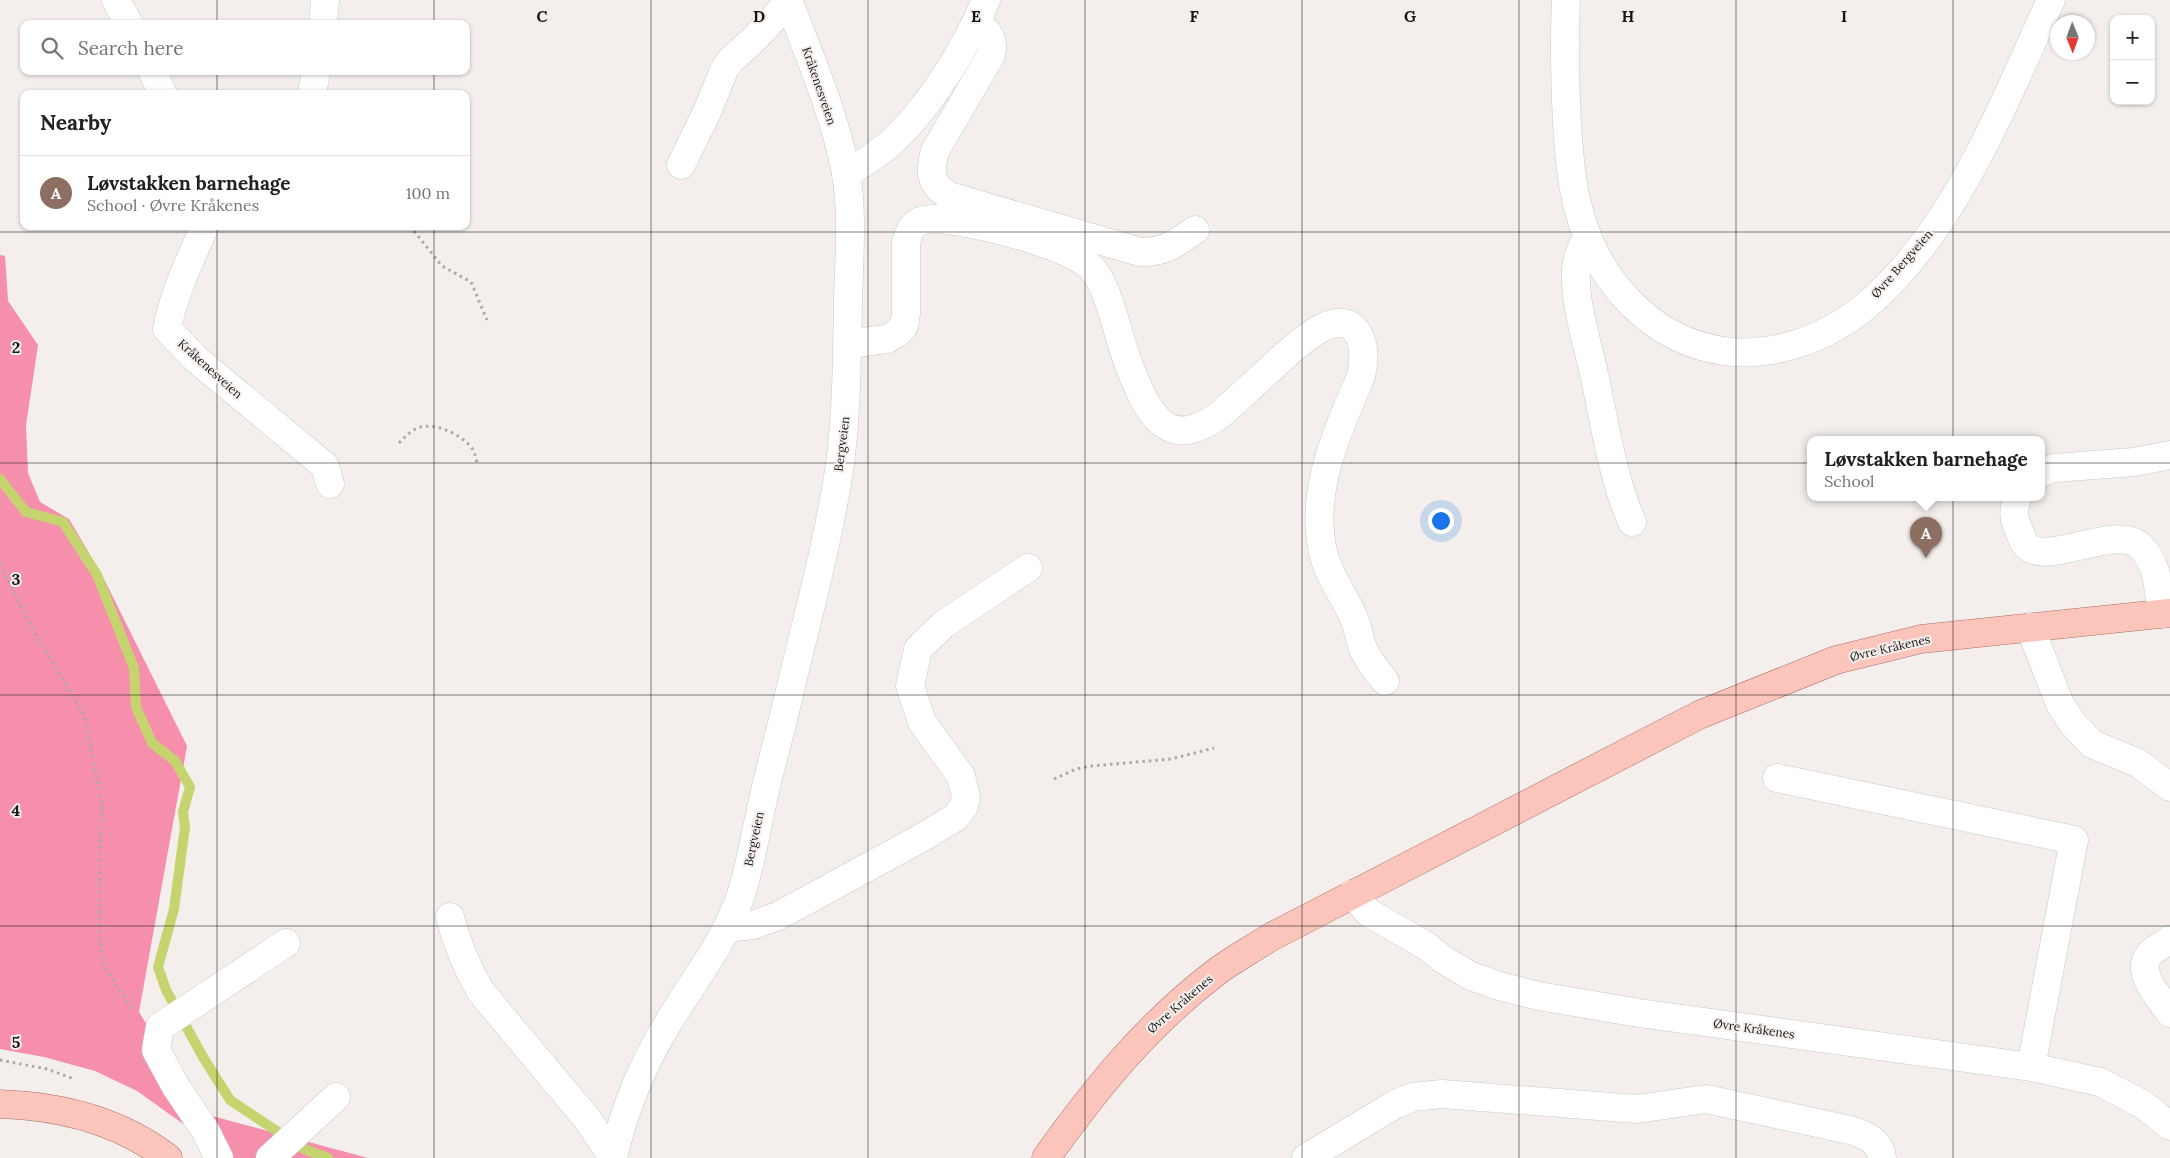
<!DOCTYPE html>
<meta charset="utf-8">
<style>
:root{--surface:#fff;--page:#f2f2f2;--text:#202124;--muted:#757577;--line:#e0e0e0;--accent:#448c91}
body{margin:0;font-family:Lora,serif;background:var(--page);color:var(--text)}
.controls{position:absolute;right:15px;top:15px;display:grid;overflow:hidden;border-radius:10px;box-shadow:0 1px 4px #0004}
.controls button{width:45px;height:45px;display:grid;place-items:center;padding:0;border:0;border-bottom:1px solid var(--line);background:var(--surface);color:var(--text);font:25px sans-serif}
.compass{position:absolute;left:2050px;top:15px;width:45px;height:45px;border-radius:50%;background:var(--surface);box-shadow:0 1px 4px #0004;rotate:179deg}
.you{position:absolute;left:1440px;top:520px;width:18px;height:18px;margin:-12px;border:4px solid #fff;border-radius:50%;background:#1a73e8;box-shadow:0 0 0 8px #1a73e833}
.badge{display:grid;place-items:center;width:32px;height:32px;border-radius:50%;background:var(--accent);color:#fff;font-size:16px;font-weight:700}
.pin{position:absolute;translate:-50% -41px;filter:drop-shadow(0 1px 2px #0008)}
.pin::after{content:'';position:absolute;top:26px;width:18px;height:15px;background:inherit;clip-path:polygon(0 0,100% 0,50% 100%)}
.popup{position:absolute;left:1807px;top:436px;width:238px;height:65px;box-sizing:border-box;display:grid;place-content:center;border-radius:10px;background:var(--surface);filter:drop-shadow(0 1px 4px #0005);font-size:16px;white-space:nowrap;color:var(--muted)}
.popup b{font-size:19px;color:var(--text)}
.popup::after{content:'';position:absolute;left:50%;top:100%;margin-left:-10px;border:10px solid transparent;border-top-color:var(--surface)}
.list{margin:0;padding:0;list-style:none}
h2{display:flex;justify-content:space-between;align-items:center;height:65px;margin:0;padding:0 20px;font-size:21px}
h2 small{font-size:16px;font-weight:400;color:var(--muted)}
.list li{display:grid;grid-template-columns:32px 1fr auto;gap:15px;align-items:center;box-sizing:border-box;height:75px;padding:0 20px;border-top:1px solid var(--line)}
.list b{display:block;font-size:19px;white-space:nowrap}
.list p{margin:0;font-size:16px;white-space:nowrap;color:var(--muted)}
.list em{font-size:16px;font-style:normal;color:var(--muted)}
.icon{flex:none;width:28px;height:28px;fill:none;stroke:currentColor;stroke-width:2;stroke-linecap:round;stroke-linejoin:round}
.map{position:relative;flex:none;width:2170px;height:1158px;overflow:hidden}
.search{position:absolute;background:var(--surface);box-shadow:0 1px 4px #0004;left:20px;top:20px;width:450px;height:55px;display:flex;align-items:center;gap:12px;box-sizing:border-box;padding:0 18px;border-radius:10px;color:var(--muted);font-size:19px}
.panel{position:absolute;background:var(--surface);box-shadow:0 1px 4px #0004;left:20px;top:90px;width:450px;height:140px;border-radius:10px}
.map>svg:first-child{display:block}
.forest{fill:#f58fac}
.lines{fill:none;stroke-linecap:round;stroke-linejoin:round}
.stream{stroke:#c6d46f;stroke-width:10}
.minor-casing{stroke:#cdc8c4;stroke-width:29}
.major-casing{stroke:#aa6e64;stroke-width:29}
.path{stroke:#aca8a6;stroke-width:3;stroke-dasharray:2.5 4;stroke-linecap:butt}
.minor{stroke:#fff;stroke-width:28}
.major{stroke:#fbc5bc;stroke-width:28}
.grid{fill:none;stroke:#171514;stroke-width:1;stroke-opacity:0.55}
.labels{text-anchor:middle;stroke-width:4;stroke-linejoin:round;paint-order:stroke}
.street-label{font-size:12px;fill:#171514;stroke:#f4efec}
.grid-label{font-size:16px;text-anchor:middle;font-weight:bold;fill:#171514;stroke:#f4efec;stroke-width:4;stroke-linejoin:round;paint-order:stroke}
</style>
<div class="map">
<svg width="2170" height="1158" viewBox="0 0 2170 1158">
<rect width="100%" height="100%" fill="#f4efec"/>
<polygon class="forest" points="0,255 5,256 8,301 38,345 26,425 28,473 40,502 69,519 102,575 187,746 139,1012 201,1113 368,1158 231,1158 137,1091 95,1071 44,1057 0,1049"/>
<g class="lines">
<polyline class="stream" points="0,479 26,512 63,522 97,575 134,668 136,707 152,743 175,761 190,787 183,812 185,827 174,909 158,967 166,990 203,1057 230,1100 304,1149 328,1158"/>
<defs>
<g id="minor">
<polyline points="116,0 129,24"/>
<path d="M1566,0C1564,41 1565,82 1567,123C1569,152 1571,183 1579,211C1597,280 1650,340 1723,351C1774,358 1828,338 1867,305C1956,229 2003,104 2051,0"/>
<path d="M977,22C988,32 995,39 991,55L935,151C929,173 930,184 949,196L1140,252C1163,253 1177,243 1195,230"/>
<polyline points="323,24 325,0"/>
<polyline points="152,71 163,94"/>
<polyline points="312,94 316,71"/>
<polyline points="681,165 707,112 724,70 731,60 755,38 789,2"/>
<path d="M846,174C863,163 882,152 896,138C933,102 966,47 986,0"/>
<path d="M205,226C190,260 174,292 167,329L197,360L325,466L330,484"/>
<path d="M1587,236C1582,247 1577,257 1576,269C1574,303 1587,341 1594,374C1605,424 1612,476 1632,522"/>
<path d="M847,344L887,339L897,333L904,326L906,314V243C911,218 925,217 948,220C980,224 1078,246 1095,272C1112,297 1118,339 1130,368C1138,387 1146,410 1162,423C1182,439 1204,426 1221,414C1236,400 1252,386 1267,372C1283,358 1335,302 1356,331C1366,344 1364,361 1361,376C1338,430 1309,491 1323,552C1328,574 1342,593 1352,614C1357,624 1359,635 1362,646C1367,659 1376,670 1385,681"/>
<polyline points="2041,473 2054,468 2134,462 2170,455"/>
<path d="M2017,497C2013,512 2013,519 2020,533C2021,536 2023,541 2025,544C2045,569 2114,523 2140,546C2159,564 2158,590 2162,614"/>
<polyline points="2030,627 2060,704 2073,724 2092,744 2138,763 2170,787"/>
<polyline points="1777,778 2074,840 2031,1067"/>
<polyline points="1352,894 1369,913 1425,945 1444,960 1471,976 1499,986 1539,996 1639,1013 2031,1067 2100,1082 2144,1105 2170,1126"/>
<path d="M450,917C457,944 467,968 481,992L588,1120L613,1158"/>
<polyline points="728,928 753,925 778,916 923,837 956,817 964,806 966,797 961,776 922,722 910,686 918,649 944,624 1028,568"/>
<path d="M2170,940C2164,944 2155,948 2150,954C2134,972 2160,998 2170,1013"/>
<polyline points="219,1158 205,1130 176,1087 156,1050 160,1027 286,943"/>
<polyline points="270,1158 336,1097"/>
<path d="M613,1158C624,1110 642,1065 668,1023C692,983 721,947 738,903C749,874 753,844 760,814C766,783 775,751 783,720C802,637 826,554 839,471C847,414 847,357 848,301C849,259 853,214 846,173C835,115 809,55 788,0"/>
<path d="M1306,1158L1394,1105L1413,1097L1442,1094L1637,1109L1706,1099L1850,1130C1865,1135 1880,1140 1882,1158"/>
</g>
<g id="major">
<path d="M0,1104C60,1106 120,1121 168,1158"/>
<path d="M1046,1158C1096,1088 1146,1026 1215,973C1232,960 1251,950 1269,938L1699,715L1836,660L1921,639L2170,613"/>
</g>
</defs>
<use href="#minor" class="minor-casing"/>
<use href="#major" class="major-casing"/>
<g class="path">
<polyline points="410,226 442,266 471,282 487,320"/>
<path d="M399,443C405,437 410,431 418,428C434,421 462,435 472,448C475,453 476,458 477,463"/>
<polyline points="0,564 29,623 84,715 102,804 99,912 102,962 130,1007 134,1010"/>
<polyline points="1054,779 1076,769 1091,766 1171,759 1214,748"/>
<polyline points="0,1060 47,1069 74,1079"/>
</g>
<use href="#minor" class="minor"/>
<use href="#major" class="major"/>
</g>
<path class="grid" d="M217,0V24M434,0V24M651,0V1158M868,0V1158M1085,0V1158M1302,0V1158M1519,0V1158M1736,0V1158M1953,0V1158M217,71V94M434,71V94M217,226V1158M434,226V1158M0,232H2170M0,463H2170M0,695H2170M0,926H2170"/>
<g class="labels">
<g class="street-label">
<text transform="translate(819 86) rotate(71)" y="4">Kråkenesveien</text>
<text transform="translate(1902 264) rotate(-49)" y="4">Øvre Bergveien</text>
<text transform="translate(210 369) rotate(42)" y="4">Kråkenesveien</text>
<text transform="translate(842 444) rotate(-83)" y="4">Bergveien</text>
<text transform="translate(1890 648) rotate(-13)" y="4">Øvre Kråkenes</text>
<text transform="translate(754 839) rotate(-78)" y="4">Bergveien</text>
<text transform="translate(1180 1004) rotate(-41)" y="4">Øvre Kråkenes</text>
<text transform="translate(1754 1029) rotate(8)" y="4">Øvre Kråkenes</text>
</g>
</g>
<g class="grid-label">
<text x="542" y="22">C</text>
<text x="759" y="22">D</text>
<text x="976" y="22">E</text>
<text x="1194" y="22">F</text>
<text x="1410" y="22">G</text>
<text x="1628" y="22">H</text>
<text x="1844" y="22">I</text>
<text x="16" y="353">2</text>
<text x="16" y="585">3</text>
<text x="16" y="816">4</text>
<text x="16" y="1048">5</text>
</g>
</svg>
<div class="controls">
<button>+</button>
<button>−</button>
</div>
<svg class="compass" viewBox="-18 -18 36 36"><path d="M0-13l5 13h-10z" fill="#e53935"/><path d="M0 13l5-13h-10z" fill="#757577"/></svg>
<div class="you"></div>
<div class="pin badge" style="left:1926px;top:558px;background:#8d6e63">A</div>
<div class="popup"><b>Løvstakken barnehage</b>School</div>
<div class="search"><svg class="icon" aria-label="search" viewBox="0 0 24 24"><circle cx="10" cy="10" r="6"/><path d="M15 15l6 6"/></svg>Search here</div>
<section class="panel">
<h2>Nearby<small></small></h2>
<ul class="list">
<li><span class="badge" style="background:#8d6e63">A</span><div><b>Løvstakken barnehage</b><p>School · Øvre Kråkenes</p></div><em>100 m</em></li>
</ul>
</section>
</div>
